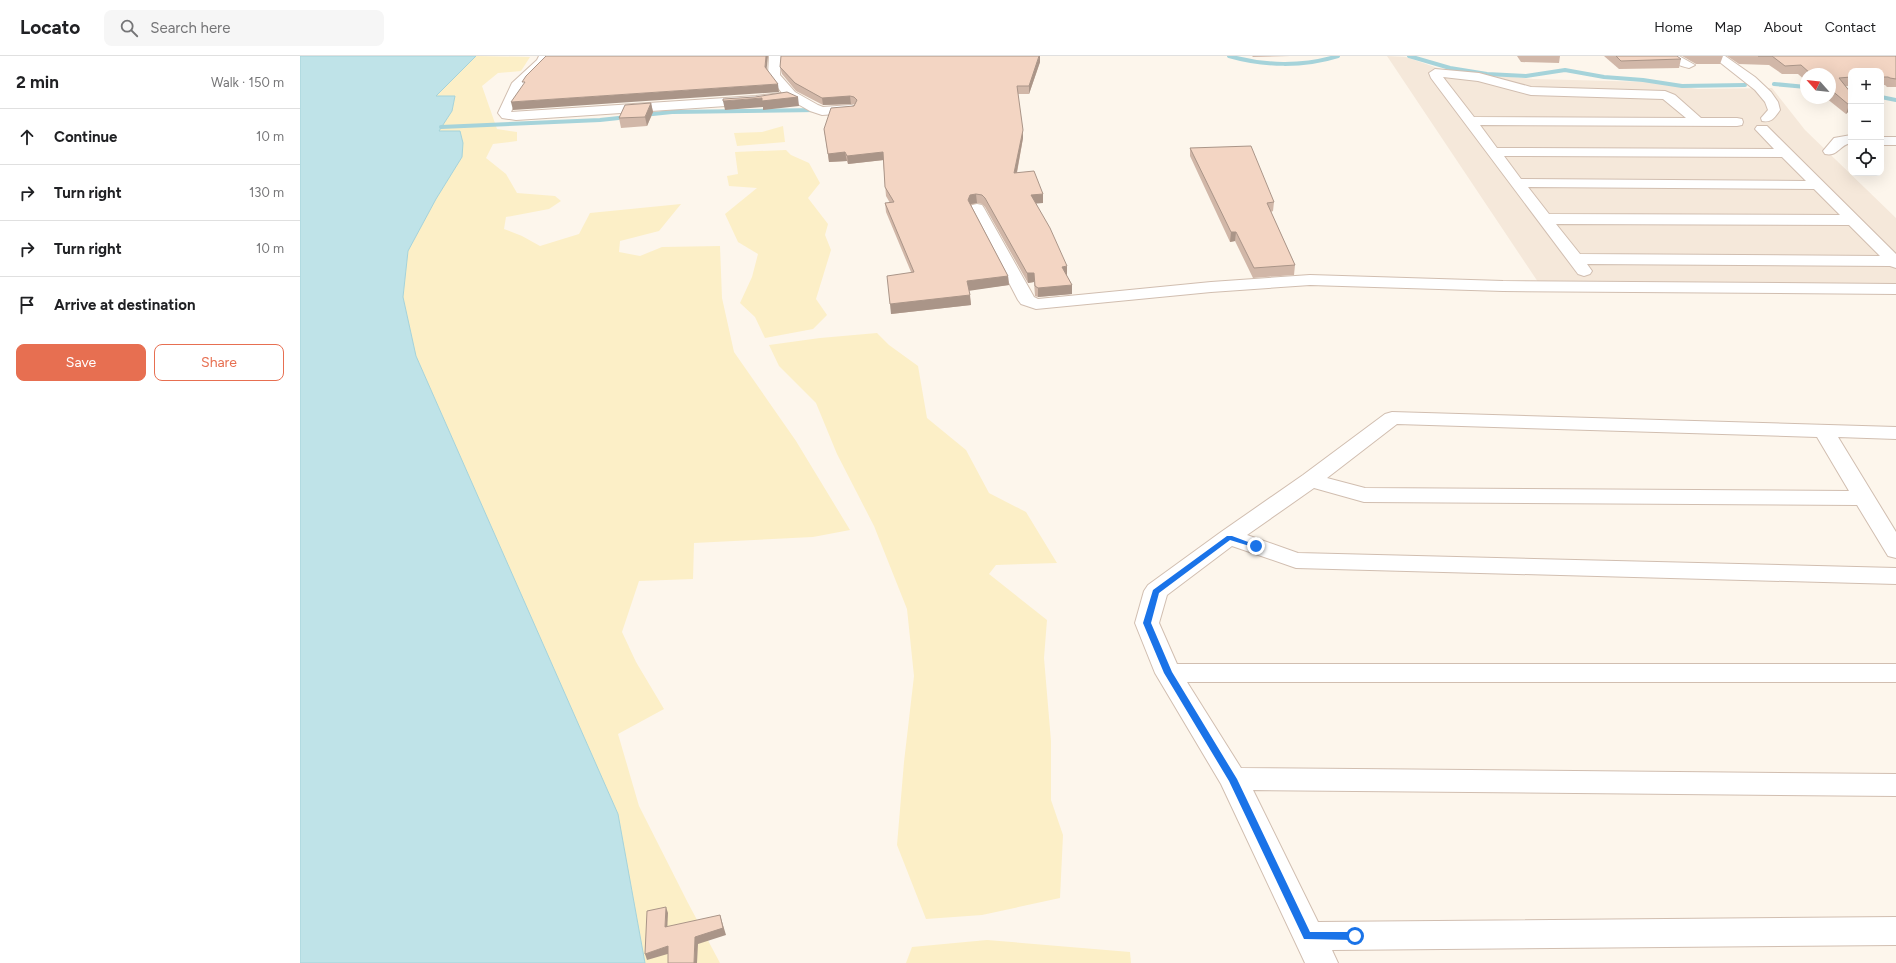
<!DOCTYPE html>
<meta charset="utf-8">
<style>
:root{--surface:#fff;--page:#f6f6f6;--text:#202124;--muted:#757577;--line:#e0e0e0;--accent:#e76f51}
body{margin:0;font-family:Figtree,sans-serif;background:var(--page);color:var(--text)}
.controls{position:absolute;right:12px;top:12px;display:grid;overflow:hidden;border-radius:8px;box-shadow:0 4px 16px #0002}
.controls button{width:36px;height:36px;display:grid;place-items:center;padding:0;border:0;border-bottom:1px solid var(--line);background:var(--surface);color:var(--text);font:20px sans-serif}
.compass{position:absolute;left:1500px;top:12px;width:36px;height:36px;border-radius:50%;background:var(--surface);box-shadow:0 4px 16px #0002;rotate:297deg}
.stop{position:absolute;width:12px;height:12px;margin:-9px;border:3px solid #1a73e8;border-radius:50%;background:#fff}
.stop.end{background:#1a73e8;border-color:#fff;box-shadow:0 1px 4px #0008}
.list{margin:0;padding:0;list-style:none}
h2{display:flex;justify-content:space-between;align-items:center;height:52px;margin:0;padding:0 16px;font-size:17px}
h2 small{font-size:13px;font-weight:400;color:var(--muted)}
.list li{display:grid;grid-template-columns:26px 1fr auto;gap:12px;align-items:center;box-sizing:border-box;height:56px;padding:0 16px;border-top:1px solid var(--line)}
.list b{display:block;font-size:15px;white-space:nowrap}
.list em{font-size:13px;font-style:normal;color:var(--muted)}
.actions{display:flex;gap:8px;padding:12px 16px}
.actions a{flex:1;padding:9px 0;border:1px solid var(--accent);border-radius:8px;text-align:center;font-size:14px;color:var(--accent)}
.actions .main{background:var(--accent);color:#fff}
.icon{flex:none;width:22px;height:22px;fill:none;stroke:currentColor;stroke-width:2;stroke-linecap:round;stroke-linejoin:round}
.map{position:relative;flex:none;width:1596px;height:907px;overflow:hidden}
header{display:flex;align-items:center;gap:24px;box-sizing:border-box;height:56px;padding:0 20px;background:var(--surface);border-bottom:1px solid var(--line)}
header strong{font-size:19px}
nav{display:flex;gap:22px;margin-inline-start:auto;font-size:14px}
.search{width:280px;height:36px;background:var(--page);display:flex;align-items:center;gap:10px;box-sizing:border-box;padding:0 14px;border-radius:8px;color:var(--muted);font-size:15px}
main{display:flex}
aside{flex:1;background:var(--surface)}
.map>svg:first-child{display:block}
.residential{fill:#f5e8da}
.sand{fill:#fcefc7}
.water{fill:#bfe3e8;stroke:#a5d3da}
.lines{fill:none;stroke-linecap:round;stroke-linejoin:round}
.stream{stroke:#a5d3da;stroke-width:4}
.minor-casing{stroke:#d1beb0;stroke-width:2}
.minor{fill:#fff;fill-rule:evenodd}
.wall{fill:#d1b7a8}
.shaded-wall{fill:#aa9588}
.building{fill:#f3d5c3;stroke:#aa9588}
.route{fill:#1a73e8}
</style>
<header>
<strong>Locato</strong>
<div class="search"><svg class="icon" aria-label="search" viewBox="0 0 24 24"><circle cx="10" cy="10" r="6"/><path d="M15 15l6 6"/></svg>Search here</div>
<nav><a>Home</a><a>Map</a><a>About</a><a>Contact</a></nav>
</header>
<main>
<aside>
<h2>2 min<small>Walk · 150 m</small></h2>
<ul class="list">
<li><svg class="icon" aria-label="ahead" viewBox="0 0 24 24"><path d="M12 20V5M6 11l6-6 6 6"/></svg><div><b>Continue</b></div><em>10 m</em></li>
<li><svg class="icon" aria-label="right" viewBox="0 0 24 24"><path d="M7 20v-9h11M14 6l5 5-5 5"/></svg><div><b>Turn right</b></div><em>130 m</em></li>
<li><svg class="icon" aria-label="right" viewBox="0 0 24 24"><path d="M7 20v-9h11M14 6l5 5-5 5"/></svg><div><b>Turn right</b></div><em>10 m</em></li>
<li><svg class="icon" aria-label="arrive" viewBox="0 0 24 24"><path d="M6 21V4h12l-3 4 3 4H6"/></svg><div><b>Arrive at destination</b></div></li>
</ul>
<div class="actions"><a class="main">Save</a><a>Share</a></div>
</aside>
<div class="map">
<svg width="1596" height="907" viewBox="0 0 1596 907">
<rect width="100%" height="100%" fill="#fdf6ec"/>
<polygon class="residential" points="1087,0 1106,1 1149,16 1234,23 1350,26 1398,33 1472,32 1505,74 1596,162 1596,229 1238,226"/>
<g class="sand">
<polygon points="176,0 230,1 221,15 198,17 182,30 197,73 217,76 217,85 193,88 186,102 206,118 217,137 255,140 261,145 249,153 206,161 204,173 222,180 240,190 279,178 290,157 381,148 359,175 320,185 319,196 340,200 362,191 420,190 422,242 434,296 496,385 550,474 513,481 394,487 393,523 339,525 322,576 336,606 364,653 318,678 339,750 388,847 420,907 345,907 318,758 116,300 103,241 108,195 136,143 162,101 138,75 152,55 155,40 135,40"/>
<polygon points="483,70 485,86 437,90 434,77 462,76"/>
<polygon points="486,94 491,99 509,107 520,127 508,142 528,168 525,179 531,194 516,243 527,259 513,273 465,282 455,261 440,247 452,221 458,198 438,186 425,158 457,132 429,130 427,120 438,118 435,96"/>
<polygon points="577,277 589,289 618,310 627,362 666,394 689,437 726,456 757,507 696,509 689,518 747,564 744,602 751,685 751,744 763,779 760,842 682,859 626,863 597,789 604,706 614,620 607,553 574,470 537,398 516,347 479,310 469,289 520,282"/>
<polygon points="687,884 830,896 831,907 606,907 612,891"/>
</g>
<polygon class="water" points="0,0 176,0 136,40 155,40 152,55 139,75 160,75 163,87 162,101 136,143 108,195 103,241 116,300 318,758 345,907 0,907"/>
<g class="lines">
<g class="stream">
<path d="M929,0C964,10 1003,11 1038,0"/>
<polyline points="1109,0 1150,12 1187,18 1226,20 1265,14 1304,21 1343,24 1382,30 1445,29"/>
<polyline points="1474,28 1506,31"/>
<polyline points="1581,41 1596,44"/>
<polyline points="343,59 372,56 518,54"/>
<polyline points="141,71 300,64 328,61"/>
</g>
<defs>
<g id="minor">
<polygon points="239,0 251,0 246,8 221,32 211,56 456,40 482,37 468,19 469,0 481,0 480,19 495,36 518,49 523,51 551,49 555,50 557,53 555,56 551,57 522,59 510,55 489,43 456,48 216,64 202,62 198,57 212,27 237,4"/>
<path d="M1366,0H1379L1395,9L1389,12C1380,10 1372,7 1366,0Z"/>
<path d="M1412,0H1425L1455,21L1471,36L1478,46L1480,54C1475,61 1472,67 1462,65L1461,62L1468,54L1465,46L1455,34Z"/>
<path d="M1135,13L1179,17L1231,31L1365,35L1375,39L1401,62H1437L1442,63L1443,66L1442,69L1437,70L1180,69L1197,92L1474,93L1455,73L1457,70H1467L1596,198V212L1590,210L1287,208L1292,215L1290,218L1284,220L1278,218L1131,22L1129,17ZM1143,21L1178,25L1231,39L1363,43L1386,62L1174,61ZM1204,100L1482,101L1506,125L1221,123ZM1228,131L1514,133L1540,159L1249,158ZM1256,168L1549,169L1580,200L1280,198Z"/>
<path d="M1551,79V87C1539,89 1538,101 1525,98L1523,95L1534,82Z"/>
<rect x="1581" y="81" width="15" height="8"/>
<polygon points="677,148 682,149 684,152 734,241 738,243 911,226 1010,219 1203,225 1596,228 1596,238 1203,235 1010,229 911,236 736,253 721,248 718,244 670,152 672,149"/>
<path d="M1092,356L1596,371V383L1538,381L1596,476V502L1588,500L1557,449L1064,446L1014,432L947,479L998,497L1596,512V528L996,512L932,490L867,539L859,567L877,608H1596V626H887L941,712L1596,718V740L953,734L1018,866L1596,861V889L1032,894L1038,907H1005L921,728L855,617L835,567L844,535L848,529L921,476L1003,419L1085,358ZM1097,368L1517,381L1549,435L1065,432L1027,422Z"/>
</g>
</defs>
<use href="#minor" class="minor-casing"/>
<use href="#minor" class="minor"/>
</g>
<g class="wall">
<polygon points="952,0 990,0 953,1"/>
<polygon points="1217,0 1260,0 1259,7 1221,6"/>
<polygon points="1304,0 1377,0 1381,3 1379,12 1319,13"/>
<polygon points="1382,0 1423,0 1420,8 1396,8"/>
<polygon points="1427,0 1596,0 1596,31 1587,31 1585,29 1581,29 1581,15 1551,15 1551,30 1546,30 1551,53 1546,58 1526,42 1530,42 1530,18 1506,18 1506,25 1498,18 1482,18 1469,9 1439,8"/>
<polygon points="740,6 729,38 718,38 723,82 717,117 743,138 743,147 736,147 767,220 772,229 772,238 738,241 735,240 734,226 728,227 685,151 682,148 677,147 671,149 708,220 709,229 669,234 671,249 591,258 611,216 586,156 585,147 590,147 586,140 583,104 548,108 547,105 529,106 524,73 555,48 551,48 523,49 496,35 482,18 480,11"/>
<polygon points="351,47 353,56 347,70 321,72 319,62"/>
<polygon points="890,92 974,146 973,155 971,156 995,209 994,219 953,222 935,185 930,186 890,100"/>
</g>
<g class="shaded-wall">
<polygon points="466,0 468,0 466,19 465,11"/>
<polygon points="739,0 740,0 740,6 729,38 729,30"/>
<polygon points="478,28 479,36 213,54 211,46"/>
<polygon points="550,40 551,48 523,49 522,42"/>
<polygon points="498,41 499,50 463,54 463,51 425,54 423,45 462,42"/>
<polygon points="351,47 353,56 347,70 345,61"/>
<polygon points="1551,48 1551,53 1546,58 1549,49"/>
<polygon points="723,74 723,82 715,126 714,117"/>
<polygon points="545,96 547,105 529,106 528,98"/>
<polygon points="583,96 584,104 548,108 547,100"/>
<polygon points="676,138 677,147 671,148 669,153 668,144 670,139"/>
<polygon points="743,138 743,147 731,148 731,139"/>
<polygon points="931,176 936,176 935,185 930,186"/>
<polygon points="767,210 767,220 762,220 762,211"/>
<polygon points="727,217 734,217 734,226 728,227"/>
<polygon points="708,220 709,229 668,235 667,225"/>
<polygon points="772,229 772,238 738,241 738,232"/>
<polygon points="670,239 671,249 591,258 590,248"/>
<polygon points="366,851 368,857 367,878 365,871"/>
<polygon points="420,859 426,879 398,888 397,907 394,907 395,881"/>
<polygon points="368,890 371,897 347,904 345,898"/>
</g>
<g class="building">
<polygon points="246,0 466,0 465,11 478,28 211,46 225,26 222,26 226,20"/>
<polygon points="481,0 739,0 729,30 717,30 723,74 714,117 734,115 743,138 731,139 750,172 767,210 762,211 772,229 738,232 735,230 734,217 727,217 685,142 682,139 676,138 670,139 668,144 708,220 667,225 670,239 590,248 587,220 614,216 585,147 594,146 585,131 583,96 547,100 545,96 528,98 524,73 531,52 554,50 557,44 554,41 550,40 522,42 495,27 480,11"/>
<polygon points="1316,0 1377,0 1381,3 1321,5"/>
<polygon points="1458,0 1596,0 1596,23 1590,22 1588,21 1581,21 1581,15 1551,15 1551,21 1539,22 1551,37 1551,48 1549,49 1530,33 1530,18 1511,18 1501,9 1485,10 1472,0"/>
<polygon points="487,36 498,41 462,45 462,42 423,45 423,43 455,41"/>
<polygon points="351,47 345,61 319,62 325,49"/>
<polygon points="951,90 974,146 967,147 995,209 954,212 936,176 931,176 890,92"/>
<polygon points="366,851 365,871 420,859 423,872 395,881 394,907 368,907 368,890 345,898 347,855"/>
</g>
<polygon class="route" points="927,480 932,480 959,490 956,492 930,484 859,537 851,567 872,616 937,723 1010,876 1055,876 1060,880 1055,884 1004,883 929,725 864,617 843,567 853,534"/>
</svg>
<div class="controls">
<button>+</button>
<button>−</button>
<button><svg class="icon" aria-label="locate" viewBox="0 0 24 24"><circle cx="12" cy="12" r="6"/><path d="M12 2v4M12 18v4M2 12h4M18 12h4"/></svg></button>
</div>
<svg class="compass" viewBox="-18 -18 36 36"><path d="M0-13l5 13h-10z" fill="#e53935"/><path d="M0 13l5-13h-10z" fill="#757577"/></svg>
<div class="stop" style="left:1055px;top:880px"></div>
<div class="stop end" style="left:956px;top:490px"></div>
</div>
</main>
